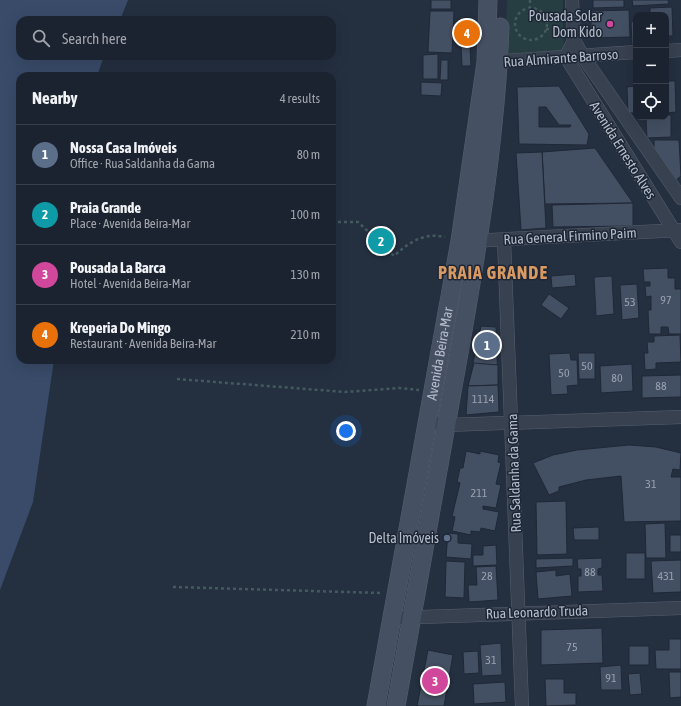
<!DOCTYPE html>
<meta charset="utf-8">
<style>
:root{--surface:#1b2330;--page:#242b38;--text:#f1f3f6;--muted:#a0a4ab;--line:#39404c;--accent:#8c9099}
body{margin:0;font-family:"Asap Condensed",sans-serif;background:var(--page);color:var(--text)}
.controls{position:absolute;right:12px;top:12px;display:grid;overflow:hidden;border-radius:8px;box-shadow:0 4px 16px #0002}
.controls button{width:36px;height:36px;display:grid;place-items:center;padding:0;border:0;border-bottom:1px solid var(--line);background:var(--surface);color:var(--text);font:20px sans-serif}
.you{position:absolute;left:346px;top:431px;width:14px;height:14px;margin:-10px;border:3px solid #fff;border-radius:50%;background:#1a73e8;box-shadow:0 0 0 6px #1a73e833}
.badge{display:grid;place-items:center;width:26px;height:26px;border-radius:50%;background:var(--accent);color:#fff;font-size:13px;font-weight:700}
.pin{position:absolute;translate:-50% -50%;border:2px solid #fff;box-shadow:0 1px 4px #0006}
.list{margin:0;padding:0;list-style:none}
h2{display:flex;justify-content:space-between;align-items:center;height:52px;margin:0;padding:0 16px;font-size:17px}
h2 small{font-size:13px;font-weight:400;color:var(--muted)}
.list li{display:grid;grid-template-columns:26px 1fr auto;gap:12px;align-items:center;box-sizing:border-box;height:60px;padding:0 16px;border-top:1px solid var(--line)}
.list b{display:block;font-size:15px;white-space:nowrap}
.list p{margin:0;font-size:13px;white-space:nowrap;color:var(--muted)}
.list em{font-size:13px;font-style:normal;color:var(--muted)}
.icon{flex:none;width:22px;height:22px;fill:none;stroke:currentColor;stroke-width:2;stroke-linecap:round;stroke-linejoin:round}
.map{position:relative;flex:none;width:681px;height:706px;overflow:hidden}
.search{position:absolute;background:var(--surface);box-shadow:0 4px 16px #0002;left:16px;top:16px;width:320px;height:44px;display:flex;align-items:center;gap:10px;box-sizing:border-box;padding:0 14px;border-radius:12px;color:var(--muted);font-size:15px}
.panel{position:absolute;background:var(--surface);box-shadow:0 4px 16px #0002;left:16px;top:72px;width:320px;height:292px;border-radius:12px}
.map>svg:first-child{display:block}
.green{fill:#263d41}
.water{fill:#394b69}
.building{fill:#434f62;stroke:#1f2837;fill-rule:evenodd}
.lines{fill:none;stroke-linecap:round;stroke-linejoin:round}
.street-casing{stroke:#565f6d;stroke-width:14}
.secondary-casing{stroke:#565f6d;stroke-width:19}
.path{stroke:#445a5e;stroke-width:2.5;stroke-dasharray:3 3;stroke-linecap:butt}
.street{stroke:#384150;stroke-width:13}
.secondary{stroke:#465063;stroke-width:18}
.hotel-dot{fill:#d1479c;stroke:#1d2635;stroke-width:1.5}
.service-dot{fill:#5c6f8a;stroke:#1d2635;stroke-width:1.5}
.labels{text-anchor:middle;stroke-width:3;stroke-linejoin:round;paint-order:stroke}
.number-label{font-size:12px;fill:#98a1b0}
.poi-label{font-size:14px;fill:#b5bcca;stroke:#1d2635;text-anchor:end}
.street-label{font-size:14px;fill:#b5bcca;stroke:#1d2635}
.district-label{font-size:18px;font-weight:bold;letter-spacing:1px;fill:#d89a62;stroke:#1d2635}
</style>
<div class="map">
<svg width="681" height="706" viewBox="0 0 681 706">
<rect width="100%" height="100%" fill="#242f40"/>
<polygon class="green" points="507,0 563,0 564,54 505,55"/>
<polygon class="water" points="0,0 128,0 120,20 20,20 20,56 104,56 97,76 20,76 20,360 54,360 33,502 0,590"/>
<g class="building">
<rect x="431" y="0" width="20" height="9"/>
<polygon points="593,0 624,0 624,7 593,8"/>
<polygon points="632,0 668,0 669,4 633,6"/>
<polygon points="672,7 673,36 666,36 666,15 650,15 650,8"/>
<polygon points="629,10 630,37 591,38 591,11"/>
<polygon points="430,11 454,11 452,53 428,52"/>
<polygon points="463,18 473,18 472,38 462,38"/>
<polygon points="636,21 636,45 632,45 631,22"/>
<polygon points="461,46 470,46 471,66 462,66"/>
<polygon points="438,54 438,79 423,79 423,55"/>
<polygon points="441,60 448,60 448,80 440,80"/>
<polygon points="666,81 675,81 676,112 666,113"/>
<polygon points="421,82 442,83 441,96 421,95"/>
<path d="M559,86L589,134L587,145L519,144L517,87ZM539,107H546L559,125H571L570,127H539Z"/>
<polygon points="636,86 636,113 628,113 627,87"/>
<polygon points="666,115 671,115 671,137 647,138 646,117 666,117"/>
<polygon points="654,140 679,140 681,176 674,182 654,148"/>
<polygon points="595,148 633,203 545,204 542,152"/>
<polygon points="542,152 546,228 521,230 516,153"/>
<polygon points="633,203 633,226 553,227 552,205"/>
<polygon points="668,268 668,278 675,278 675,289 681,289 681,334 669,334 668,327 661,327 661,334 649,334 648,310 651,310 651,296 646,297 645,286 650,286 650,282 644,282 643,269"/>
<polygon points="575,274 576,286 552,288 551,276"/>
<polygon points="612,276 614,314 596,316 594,277"/>
<polygon points="637,284 639,318 622,320 620,285"/>
<polygon points="549,294 569,308 561,319 541,305"/>
<polygon points="481,326 496,327 498,385 468,386"/>
<polygon points="680,335 681,362 656,363 656,369 645,370 644,353 648,353 647,342 654,342 654,336"/>
<polygon points="570,353 571,360 577,360 578,385 567,386 568,394 551,395 549,354"/>
<polygon points="578,353 595,353 595,379 579,379"/>
<polygon points="474,363 498,365 498,385 468,386"/>
<polygon points="632,364 633,391 601,393 600,366"/>
<polygon points="681,375 681,397 642,398 642,376"/>
<polygon points="498,385 499,412 466,415 468,386"/>
<polygon points="629,445 656,447 681,453 680,470 673,469 671,477 681,477 681,521 624,522 621,476 586,480 559,487 559,491 549,495 533,463 553,455 577,450"/>
<polygon points="466,451 480,454 480,451 499,455 498,462 501,463 496,484 501,485 496,508 483,506 483,509 499,512 495,531 481,528 480,532 471,531 471,535 452,531 455,517 452,516 460,483 457,482 460,468 463,468"/>
<polygon points="566,501 567,554 537,555 536,502"/>
<polygon points="665,523 666,558 646,558 645,524"/>
<polygon points="599,527 599,540 574,540 573,528"/>
<polygon points="448,533 458,534 458,543 472,544 471,559 446,557"/>
<rect x="670" y="535" width="11" height="17"/>
<polygon points="496,545 497,565 473,566 473,555 483,555 483,546"/>
<rect x="626" y="553" width="19" height="26"/>
<polygon points="573,558 573,566 536,568 536,559"/>
<polygon points="602,558 602,568 598,569 598,575 602,575 603,591 578,592 578,576 581,576 581,569 578,569 577,559"/>
<polygon points="681,560 681,592 653,593 651,561"/>
<polygon points="446,561 465,562 464,598 445,597"/>
<polygon points="496,566 498,600 469,602 468,585 477,585 476,567"/>
<polygon points="556,570 556,576 570,574 572,596 538,599 536,572"/>
<polygon points="602,628 603,663 541,665 541,630"/>
<polygon points="669,639 681,639 681,669 656,669 655,650 669,650"/>
<polygon points="501,643 502,675 482,676 480,645"/>
<rect x="629" y="646" width="20" height="19"/>
<polygon points="428,650 453,655 444,706 417,706"/>
<polygon points="478,651 479,673 464,674 463,652"/>
<polygon points="621,665 622,690 601,690 600,667"/>
<polygon points="669,672 681,672 681,697 670,698"/>
<polygon points="640,673 642,694 630,695 628,674"/>
<polygon points="545,679 564,679 564,693 576,693 576,705 546,706"/>
<polygon points="505,682 506,702 474,704 473,684"/>
</g>
<g class="lines">
<defs>
<g id="street">
<polyline points="572,0 574,40 582,55 681,198"/>
<polyline points="574,40 566,57 681,242"/>
<polyline points="666,51 681,50"/>
<polyline points="490,62 636,52"/>
<polyline points="504,240 522,706"/>
<polyline points="470,241 680,230"/>
<polyline points="438,423 447,425 681,417"/>
<polyline points="392,618 681,608"/>
</g>
<g id="secondary">
<path id="s1" d="M376,706L460,241L486,62L488,0"/>
<path d="M396,706C417,582 441,459 462,336C480,233 496,131 500,27"/>
</g>
</defs>
<use href="#street" class="street-casing"/>
<use href="#secondary" class="secondary-casing"/>
<g class="path">
<polyline points="530,0 530,8"/>
<circle cx="531" cy="24" r="16"/>
<polyline points="546,29 561,29"/>
<path d="M332,222H358L394,256C409,242 425,232 445,237"/>
<polyline points="177,379 345,392 400,388 419,390"/>
<polyline points="173,587 382,593"/>
</g>
<use href="#street" class="street"/>
<use href="#secondary" class="secondary"/>
</g>
<circle class="hotel-dot" cx="610" cy="24" r="4"/>
<circle class="service-dot" cx="447" cy="538" r="4"/>
<g class="labels">
<g class="number-label">
<text x="666" y="304">97</text>
<text x="630" y="306">53</text>
<text x="587" y="370">50</text>
<text x="564" y="377">50</text>
<text x="617" y="382">80</text>
<text x="661" y="390">88</text>
<text x="483" y="403">1114</text>
<text x="651" y="488">31</text>
<text x="479" y="497">211</text>
<text x="590" y="576">88</text>
<text x="487" y="580">28</text>
<text x="666" y="580">431</text>
<text x="572" y="651">75</text>
<text x="491" y="664">31</text>
<text x="611" y="682">91</text>
</g>
<g class="poi-label">
<text x="602" y="21">Pousada Solar<tspan x="602" dy="16">Dom Kido</tspan></text>
<text x="439" y="543">Delta Imóveis</text>
</g>
<g class="street-label">
<text transform="translate(561 58) rotate(-4)" y="5">Rua Almirante Barroso</text>
<text transform="translate(623 150) rotate(58)" y="5">Avenida Ernesto Alves</text>
<text transform="translate(570 236) rotate(-3)" y="5">Rua General Firmino Paim</text>
<text dy="5" stroke="none"><textPath href="#s1" startOffset="358">Avenida Beira-Mar</textPath></text>
<text transform="translate(514 473) rotate(-92)" y="5">Rua Saldanha da Gama</text>
<text transform="translate(537 612) rotate(-2)" y="5">Rua Leonardo Truda</text>
</g>
<g class="district-label">
<text x="493" y="279">PRAIA GRANDE</text>
</g>
</g>
</svg>
<div class="controls">
<button>+</button>
<button>−</button>
<button><svg class="icon" aria-label="locate" viewBox="0 0 24 24"><circle cx="12" cy="12" r="6"/><path d="M12 2v4M12 18v4M2 12h4M18 12h4"/></svg></button>
</div>
<div class="you"></div>
<div class="pin badge" style="left:487px;top:345px;background:#5c6f8a">1</div>
<div class="pin badge" style="left:381px;top:241px;background:#0f9aa8">2</div>
<div class="pin badge" style="left:435px;top:681px;background:#d1479c">3</div>
<div class="pin badge" style="left:467px;top:33px;background:#e8710a">4</div>
<div class="search"><svg class="icon" aria-label="search" viewBox="0 0 24 24"><circle cx="10" cy="10" r="6"/><path d="M15 15l6 6"/></svg>Search here</div>
<section class="panel">
<h2>Nearby<small>4 results</small></h2>
<ul class="list">
<li><span class="badge" style="background:#5c6f8a">1</span><div><b>Nossa Casa Imóveis</b><p>Office · Rua Saldanha da Gama</p></div><em>80 m</em></li>
<li><span class="badge" style="background:#0f9aa8">2</span><div><b>Praia Grande</b><p>Place · Avenida Beira-Mar</p></div><em>100 m</em></li>
<li><span class="badge" style="background:#d1479c">3</span><div><b>Pousada La Barca</b><p>Hotel · Avenida Beira-Mar</p></div><em>130 m</em></li>
<li><span class="badge" style="background:#e8710a">4</span><div><b>Kreperia Do Mingo</b><p>Restaurant · Avenida Beira-Mar</p></div><em>210 m</em></li>
</ul>
</section>
</div>
